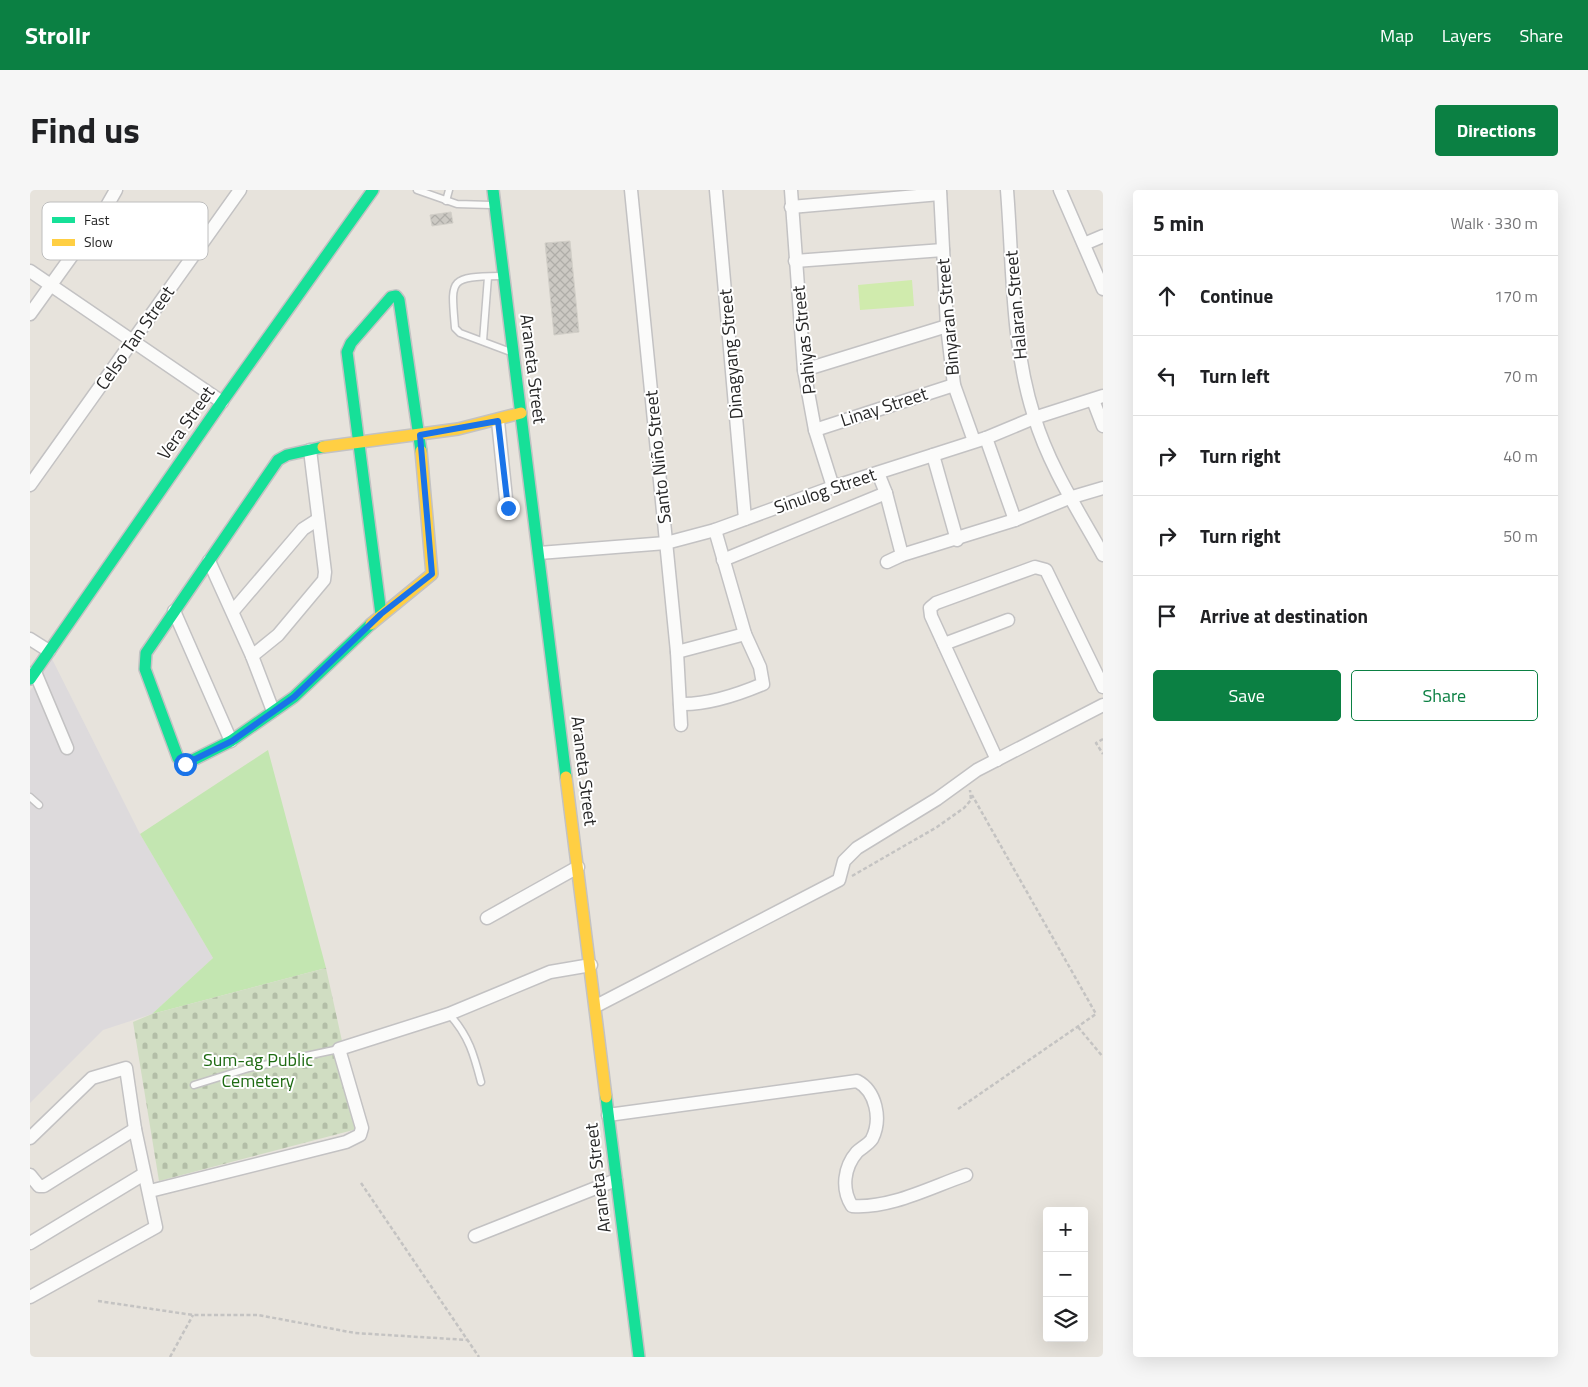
<!DOCTYPE html>
<meta charset="utf-8">
<style>
:root{--surface:#fff;--page:#f6f6f6;--text:#202124;--muted:#757577;--line:#e0e0e0;--accent:#0b8043}
body{margin:0;font-family:"Titillium Web",sans-serif;background:var(--page);color:var(--text)}
.controls{position:absolute;right:15px;bottom:15px;display:grid;overflow:hidden;border-radius:5px;box-shadow:0 5px 20px #0002}
.controls button{width:45px;height:45px;display:grid;place-items:center;padding:0;border:0;border-bottom:1px solid var(--line);background:var(--surface);color:var(--text);font:25px sans-serif}
.stop{position:absolute;width:15px;height:15px;margin:-11px;border:4px solid #1a73e8;border-radius:50%;background:#fff}
.stop.end{background:#1a73e8;border-color:#fff;box-shadow:0 1px 5px #0008}
.list{margin:0;padding:0;list-style:none}
h2{display:flex;justify-content:space-between;align-items:center;height:65px;margin:0;padding:0 20px;font-size:21px}
h2 small{font-size:16px;font-weight:400;color:var(--muted)}
.list li{display:grid;grid-template-columns:32px 1fr auto;gap:15px;align-items:center;box-sizing:border-box;height:80px;padding:0 20px;border-top:1px solid var(--line)}
.list b{display:block;font-size:19px;white-space:nowrap}
.list em{font-size:16px;font-style:normal;color:var(--muted)}
.actions{display:flex;gap:10px;padding:15px 20px}
.actions a{flex:1;padding:11px 0;border:1px solid var(--accent);border-radius:5px;text-align:center;font-size:18px;color:var(--accent)}
.actions .main{background:var(--accent);color:#fff}
.icon{flex:none;width:28px;height:28px;fill:none;stroke:currentColor;stroke-width:2;stroke-linecap:round;stroke-linejoin:round}
.map{position:relative;flex:none;width:1073px;height:1167px;overflow:hidden;border-radius:5px}
header{display:flex;align-items:center;gap:30px;box-sizing:border-box;height:70px;padding:0 25px;background:var(--accent);color:#fff}
header strong{font-size:24px}
nav{display:flex;gap:28px;margin-inline-start:auto;font-size:18px}
.intro{display:flex;align-items:center;justify-content:space-between;box-sizing:border-box;height:120px;padding:0 30px}
h1{margin:0;font-size:35px}
.button{padding:12px 22px;border-radius:5px;background:var(--accent);color:#fff;font-size:18px;font-weight:700}
main{display:flex;gap:30px;padding:0 30px}
aside{flex:1;background:var(--surface);border-radius:5px;box-shadow:0 5px 20px #0002}
.map>svg:first-child{display:block}
.industrial{fill:#dddadc}
.grass{fill:#c3e6b1}
.cemetery{fill:url(#cemetery-stones)}
.pitch{fill:#d0ebad}
.building{fill:url(#building-cross-hatch);stroke:#d2cfc8}
.lines{fill:none;stroke-linecap:round;stroke-linejoin:round}
.lane-casing{stroke:#c3c2c3;stroke-width:9}
.street-casing{stroke:#c3c2c3;stroke-width:15}
.fast-casing{stroke:#c3c2c3;stroke-width:14}
.slow-casing{stroke:#c3c2c3;stroke-width:14}
.path{stroke:#c4c3c2;stroke-width:2.5;stroke-dasharray:4 2.5;stroke-linecap:butt}
.lane{stroke:#fbfbfa;stroke-width:6}
.street{stroke:#fbfbfa;stroke-width:12}
.fast{stroke:#16e098;stroke-width:11}
.slow{stroke:#ffcf43;stroke-width:11}
.route{stroke:#1a73e8;stroke-width:6}
.labels{text-anchor:middle;stroke-width:4;stroke-linejoin:round;paint-order:stroke}
.street-label{font-size:18px;fill:#272727;stroke:#fff}
.park-label{font-size:18px;fill:#1e6a12;stroke:#fff}
.key{fill:#fff;stroke:#bebebe;stroke-width:1}
.key-label{font-size:14px;fill:#272727}
</style>
<header>
<strong>Strollr</strong>
<nav><a>Map</a><a>Layers</a><a>Share</a></nav>
</header>
<div class="intro"><h1>Find us</h1><a class="button">Directions</a></div>
<main>
<div class="map">
<svg width="1073" height="1167" viewBox="0 0 1073 1167">
<defs>
<pattern id="cemetery-stones" width="16" height="16" patternUnits="userSpaceOnUse" patternTransform="scale(1.25)"><rect width="16" height="16" fill="#d0ddc2"/><path d="M2 7V4a2 2 0 0 1 4 0v3zM10 15v-3a2 2 0 0 1 4 0v3z" fill="#b3bea7"/></pattern>
<pattern id="building-cross-hatch" width="8" height="8" patternUnits="userSpaceOnUse" patternTransform="scale(1.25)"><rect width="8" height="8" fill="#ccc9c3"/><path d="M0 0l8 8M0 8l8-8" fill="none" stroke="#afada8"/></pattern>
</defs>
<rect width="100%" height="100%" fill="#e7e3dc"/>
<polygon class="industrial" points="22,469 110,644 183,768 122,824 73,840 0,913 0,501"/>
<polygon class="grass" points="238,560 296,778 122,824 183,768 110,644"/>
<polygon class="cemetery" points="296,778 331,938 129,991 103,832 122,824"/>
<polygon class="pitch" points="882,90 884,116 830,120 828,95"/>
<g class="building">
<polygon points="421,22 423,33 402,36 400,25"/>
<polygon points="540,51 549,142 524,145 515,53"/>
</g>
<g class="lines">
<defs>
<g id="lane">
<polyline points="387,0 427,14 461,15"/>
<polyline points="416,11 419,0"/>
<path d="M470,86C418,87 421,89 425,138L430,143L478,161"/>
<polyline points="453,151 458,87"/>
<polyline points="0,607 9,615"/>
<path d="M419,824C439,846 444,865 451,892"/>
<polyline points="164,895 219,878 309,859"/>
</g>
<g id="street">
<polyline points="601,0 647,462 651,535"/>
<polyline points="686,0 715,329"/>
<polyline points="761,0 774,180 785,240 803,297"/>
<polyline points="910,0 917,136 924,195 944,251"/>
<path d="M977,0C983,75 981,154 1004,226C1019,276 1048,320 1073,365"/>
<polyline points="1030,0 1073,99"/>
<polyline points="761,17 910,4"/>
<polyline points="1054,54 1073,46"/>
<polyline points="765,71 913,60"/>
<polyline points="0,81 192,212"/>
<polyline points="0,124 74,21 86,0"/>
<polyline points="774,180 917,136"/>
<polyline points="1063,210 1073,236"/>
<polyline points="468,231 477,318"/>
<polyline points="785,240 924,195"/>
<polyline points="956,248 985,330"/>
<polyline points="903,265 927,350"/>
<polyline points="848,283 856,303 872,365"/>
<polyline points="0,295 210,0"/>
<polyline points="509,363 636,353 685,340 803,297 956,248 1004,228 1073,206"/>
<polyline points="693,370 856,303"/>
<polyline points="179,371 222,466 243,521"/>
<polyline points="857,372 872,365 985,330 1039,308 1073,298"/>
<polyline points="144,421 201,551"/>
<polyline points="203,421 273,339 287,330"/>
<polyline points="0,449 19,461"/>
<polyline points="914,454 978,430"/>
<polyline points="647,462 715,444"/>
<polyline points="222,466 248,445 294,390 295,382 280,260"/>
<polyline points="5,482 37,558"/>
<path d="M650,514C678,515 707,505 733,494L730,477L715,444L685,340"/>
<polyline points="967,570 901,426 900,418 906,413 1005,377 1016,380 1073,497"/>
<polyline points="457,728 548,677"/>
<polyline points="566,816 809,690 814,671 827,658 907,609 947,580 1073,515"/>
<path d="M578,925L827,891C846,901 852,929 842,949C839,954 831,958 827,962C814,977 811,999 822,1016C860,1019 901,997 936,985"/>
<polyline points="0,948 62,888 96,878 105,939 126,1037 0,1107"/>
<polyline points="0,985 9,996 14,996 105,939"/>
<polyline points="120,1001 316,952 330,945 332,938 309,859 419,824 520,782 561,775"/>
<polyline points="445,1046 586,990"/>
<polyline points="0,1053 114,984"/>
</g>
<g id="fast">
<polyline points="463,0 536,587"/>
<polyline points="293,257 257,265 248,270 116,463 115,479 148,568 155,574 201,551 264,507 341,434"/>
<polyline points="351,424 317,162 321,153 361,107 366,106 369,110 391,261"/>
<polyline points="0,489 192,212 343,0"/>
<polyline points="576,907 609,1167"/>
</g>
<g id="slow">
<polyline points="293,257 428,239 491,223"/>
<polyline points="341,434 402,384 391,261"/>
<polyline points="536,587 576,907"/>
</g>
</defs>
<use href="#lane" class="lane-casing"/>
<use href="#street" class="street-casing"/>
<use href="#fast" class="fast-casing"/>
<use href="#slow" class="slow-casing"/>
<g class="path">
<polyline points="1073,549 1066,553 1073,564"/>
<polyline points="822,686 907,637 934,618 941,610 940,600"/>
<polyline points="1048,837 1073,867"/>
<polyline points="928,919 1066,824 942,605"/>
<polyline points="331,993 449,1167"/>
<polyline points="68,1111 163,1125 228,1125 325,1143 438,1150"/>
<polyline points="140,1167 163,1125"/>
</g>
<use href="#lane" class="lane"/>
<use href="#street" class="street"/>
<use href="#fast" class="fast"/>
<use href="#slow" class="slow"/>
</g>
<g class="lines">
<polyline class="route" points="155,574 202,551 264,507 351,424 402,384 390,245 468,231 478,318"/>
</g>
<g class="labels">
<g class="street-label">
<text transform="translate(986 115) rotate(-95)" y="6">Halaran Street</text>
<text transform="translate(918 127) rotate(-95)" y="6">Binyaran Street</text>
<text transform="translate(105 148) rotate(-55)" y="6">Celso Tan Street</text>
<text transform="translate(774 150) rotate(-96)" y="6">Pahiyas Street</text>
<text transform="translate(701 164) rotate(-95)" y="6">Dinagyang Street</text>
<text transform="translate(503 179) rotate(83)" y="6">Araneta Street</text>
<text transform="translate(854 217) rotate(-18)" y="6">Linay Street</text>
<text transform="translate(156 233) rotate(-55)" y="6">Vera Street</text>
<text transform="translate(628 267) rotate(-96)" y="6">Santo Niño Street</text>
<text transform="translate(795 301) rotate(-19)" y="6">Sinulog Street</text>
<text transform="translate(554 581) rotate(83)" y="6">Araneta Street</text>
<text transform="translate(568 988) rotate(-97)" y="6">Araneta Street</text>
</g>
<g class="park-label">
<text x="228" y="876">Sum-ag Public<tspan x="228" dy="21">Cemetery</tspan></text>
</g>
</g>
<rect x="12" y="12" width="166" height="58" rx="8" class="key"/>
<rect x="22" y="27" width="23" height="6" fill="#16e098"/>
<rect x="22" y="49" width="23" height="7" fill="#ffcf43"/>
<g class="key-label">
<text x="54" y="35">Fast</text>
<text x="54" y="57">Slow</text>
</g>
</svg>
<div class="controls">
<button>+</button>
<button>−</button>
<button><svg class="icon" aria-label="layers" viewBox="0 0 24 24"><path d="M12 4l9 5-9 5-9-5zM3 14l9 5 9-5"/></svg></button>
</div>
<div class="stop" style="left:155px;top:574px"></div>
<div class="stop end" style="left:478px;top:318px"></div>
</div>
<aside>
<h2>5 min<small>Walk · 330 m</small></h2>
<ul class="list">
<li><svg class="icon" aria-label="ahead" viewBox="0 0 24 24"><path d="M12 20V5M6 11l6-6 6 6"/></svg><div><b>Continue</b></div><em>170 m</em></li>
<li><svg class="icon" aria-label="left" viewBox="0 0 24 24"><path d="M17 20v-9H6M10 6l-5 5 5 5"/></svg><div><b>Turn left</b></div><em>70 m</em></li>
<li><svg class="icon" aria-label="right" viewBox="0 0 24 24"><path d="M7 20v-9h11M14 6l5 5-5 5"/></svg><div><b>Turn right</b></div><em>40 m</em></li>
<li><svg class="icon" aria-label="right" viewBox="0 0 24 24"><path d="M7 20v-9h11M14 6l5 5-5 5"/></svg><div><b>Turn right</b></div><em>50 m</em></li>
<li><svg class="icon" aria-label="arrive" viewBox="0 0 24 24"><path d="M6 21V4h12l-3 4 3 4H6"/></svg><div><b>Arrive at destination</b></div></li>
</ul>
<div class="actions"><a class="main">Save</a><a>Share</a></div>
</aside>
</main>
